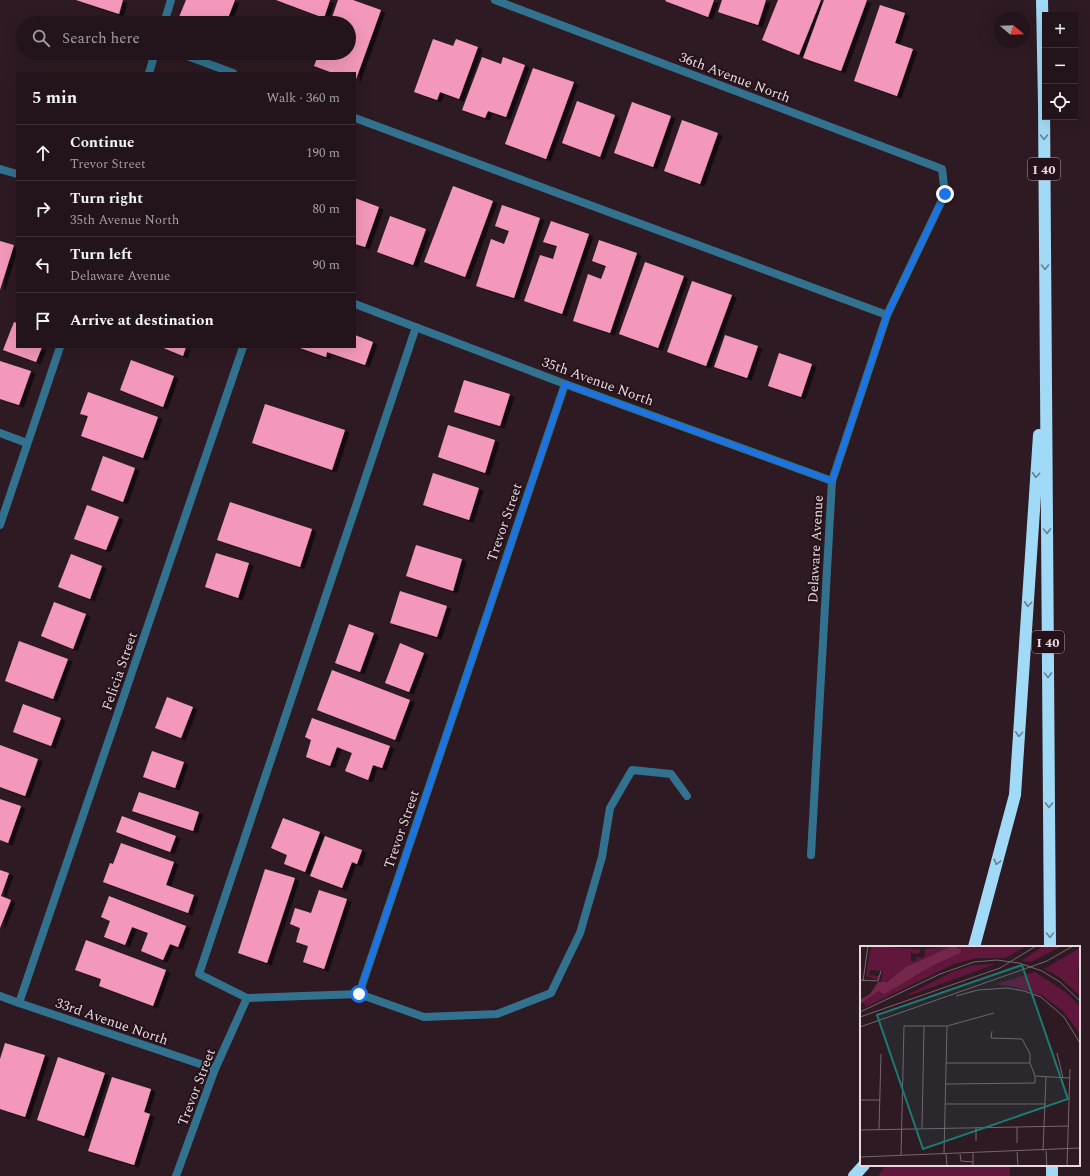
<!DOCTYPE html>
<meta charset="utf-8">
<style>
:root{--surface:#22141a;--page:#2e2127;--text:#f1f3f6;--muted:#a29ea2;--line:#3f3339}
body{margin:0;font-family:Spectral,serif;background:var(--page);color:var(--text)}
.controls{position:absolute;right:12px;top:12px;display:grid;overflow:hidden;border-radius:0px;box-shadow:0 4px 16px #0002}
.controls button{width:36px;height:36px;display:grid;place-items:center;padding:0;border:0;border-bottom:1px solid var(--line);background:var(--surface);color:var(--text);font:20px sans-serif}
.compass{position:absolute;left:994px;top:12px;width:36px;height:36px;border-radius:50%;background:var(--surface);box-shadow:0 4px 16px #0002;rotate:109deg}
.stop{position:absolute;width:12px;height:12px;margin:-9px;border:3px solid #1a73e8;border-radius:50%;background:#fff}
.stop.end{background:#1a73e8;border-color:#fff;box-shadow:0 1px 4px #0008}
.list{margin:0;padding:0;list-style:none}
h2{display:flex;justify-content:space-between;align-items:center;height:52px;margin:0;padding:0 16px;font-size:17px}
h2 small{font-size:13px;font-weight:400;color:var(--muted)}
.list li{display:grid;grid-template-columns:26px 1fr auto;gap:12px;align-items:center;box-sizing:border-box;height:56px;padding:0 16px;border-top:1px solid var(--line)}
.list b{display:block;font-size:15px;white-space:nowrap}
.list p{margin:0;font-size:13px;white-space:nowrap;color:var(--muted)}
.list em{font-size:13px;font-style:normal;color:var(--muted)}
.icon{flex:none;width:22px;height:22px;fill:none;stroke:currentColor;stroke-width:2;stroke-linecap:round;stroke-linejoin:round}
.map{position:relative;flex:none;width:1090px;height:1176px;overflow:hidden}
.search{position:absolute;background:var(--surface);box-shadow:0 4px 16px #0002;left:16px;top:16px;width:340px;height:44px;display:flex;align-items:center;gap:10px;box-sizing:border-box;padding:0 14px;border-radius:22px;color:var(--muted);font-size:15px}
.panel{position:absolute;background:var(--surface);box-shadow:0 4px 16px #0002;left:16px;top:72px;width:340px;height:276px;border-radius:0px}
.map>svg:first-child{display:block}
.green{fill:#60173b}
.building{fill:#f398bc;filter:url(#shadow)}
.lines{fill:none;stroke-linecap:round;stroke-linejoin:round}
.lane{stroke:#32728f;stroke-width:8}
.street{stroke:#32728f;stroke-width:8}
.highway{stroke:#a1daf6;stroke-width:12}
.oneway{stroke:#698093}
.route{stroke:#1a73e8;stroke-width:5}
.labels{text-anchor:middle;stroke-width:4;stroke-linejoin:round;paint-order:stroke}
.shield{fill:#241119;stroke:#ac9da3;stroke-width:1}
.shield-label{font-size:13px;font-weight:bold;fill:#e7d9de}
.street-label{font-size:14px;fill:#e7d9de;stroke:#241119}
.inset-road{fill:none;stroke:#78666d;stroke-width:1}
.view{fill:#1a7b74;fill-opacity:0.15;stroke:#1a7b74;stroke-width:2}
.inset-edge{fill:none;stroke:#e7d9de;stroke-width:2}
</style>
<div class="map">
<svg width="1090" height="1176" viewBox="0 0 1090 1176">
<defs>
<filter id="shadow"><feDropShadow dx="4.5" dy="2.5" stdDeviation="0" flood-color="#0009"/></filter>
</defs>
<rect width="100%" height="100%" fill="#2e1a22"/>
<polygon class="green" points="886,1165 1010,1165 1010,1176 878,1176"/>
<g class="building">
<polygon points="76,0 123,0 119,14"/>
<polygon points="186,0 235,0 226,23 194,23 179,17"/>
<polygon points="276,0 330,0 324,18"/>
<polygon points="338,0 353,0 381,10 355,82 355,73 333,73 314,66 319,53 349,53 349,23 330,23"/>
<polygon points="666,0 714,0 708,17 665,1"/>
<polygon points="722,0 766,0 758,25 718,12"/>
<polygon points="778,0 821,0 799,55 762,40"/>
<polygon points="824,0 867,0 841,71 803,58"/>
<polygon points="880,5 905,13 895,43 913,49 897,96 854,81"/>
<polygon points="433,39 453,46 456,39 478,47 459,99 440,92 437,100 414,92"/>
<polygon points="482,57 501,64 503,57 525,65 506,117 488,111 485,118 462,110"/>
<polygon points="533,68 574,82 546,159 505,144"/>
<polygon points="577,101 615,115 600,157 562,143"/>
<polygon points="632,102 671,116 653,167 614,153"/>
<polygon points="682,120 718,133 700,184 664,171"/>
<polygon points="453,186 493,201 465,277 424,262"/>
<polygon points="355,198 379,207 365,247 355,244"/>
<polygon points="502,205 540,218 514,298 476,286 491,239 504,244 509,231 495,226"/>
<polygon points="390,216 426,229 413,265 377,252"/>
<polygon points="551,221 589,234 562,314 524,301 540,255 553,259 557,246 543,242"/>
<polygon points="599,240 637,253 610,333 573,321 588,274 601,279 606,266 592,261"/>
<polygon points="0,241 14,245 0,290"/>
<polygon points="645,262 684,276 658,348 619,334"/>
<polygon points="692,281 732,295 706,366 667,352"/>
<polygon points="14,322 17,323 17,347 42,347 36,362 3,350"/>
<polygon points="355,335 373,342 365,365 327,352 326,357 297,347 355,347"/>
<polygon points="725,335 758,346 747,378 714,367"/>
<polygon points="161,347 186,347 183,356"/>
<polygon points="779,353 812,364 801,397 768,386"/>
<polygon points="131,360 174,376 163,407 120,390"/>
<polygon points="0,361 31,371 19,405 0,399"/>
<polygon points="464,380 510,394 500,426 454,412"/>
<polygon points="88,392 158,417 143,458 81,436 88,416 80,414"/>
<polygon points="265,404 345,430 332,470 252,443"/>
<polygon points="448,425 495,440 485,473 438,457"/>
<polygon points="103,456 135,468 123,502 91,490"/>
<polygon points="433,473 479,488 469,520 423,505"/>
<polygon points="230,502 312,529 300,567 217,540"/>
<polygon points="87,505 119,517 106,550 74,539"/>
<polygon points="416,545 462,559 453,591 406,576"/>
<polygon points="216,553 249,563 238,598 205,587"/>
<polygon points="71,554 102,566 90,599 58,587"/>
<polygon points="400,591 447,606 437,637 390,623"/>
<polygon points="54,602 86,614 73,649 41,636"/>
<polygon points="349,624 374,633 360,672 335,663"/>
<polygon points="19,641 68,659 53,699 5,681"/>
<polygon points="400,643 424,653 409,692 385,683"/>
<polygon points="332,670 410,700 395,740 317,710"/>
<polygon points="167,697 193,707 181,738 155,728"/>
<polygon points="23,704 61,718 51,746 13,732"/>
<polygon points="312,718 390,746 382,768 373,765 368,780 345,771 352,753 337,747 330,766 306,757 311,740 305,737"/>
<polygon points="0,745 38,759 25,796 0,787"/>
<polygon points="152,751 184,762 175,788 143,777"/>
<polygon points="139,792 199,812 193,831 132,811"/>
<polygon points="0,799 21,806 8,843 0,840"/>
<polygon points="122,816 176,836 170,852 116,832"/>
<polygon points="283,818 320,832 305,872 284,864 287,855 271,848"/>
<polygon points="325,836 362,850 357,864 352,862 342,888 310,876"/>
<polygon points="121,843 174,862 166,885 194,895 188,913 103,882 110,863 113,864"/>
<polygon points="265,869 295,878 267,963 238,953"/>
<polygon points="0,870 9,873 1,896 11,900 0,928"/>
<polygon points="319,890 347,899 324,969 303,962 308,946 296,942 300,928 290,924 295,908 311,913"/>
<polygon points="109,896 186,926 178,947 170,944 163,960 141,951 148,933 132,927 125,945 104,937 110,921 101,917"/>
<polygon points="86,940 166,970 153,1006 99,986 101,979 75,970"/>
<polygon points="5,1043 45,1055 25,1117 0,1109 0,1059"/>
<polygon points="58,1057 105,1073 84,1136 37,1120"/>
<polygon points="112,1077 151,1089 144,1112 150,1114 134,1165 88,1151"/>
</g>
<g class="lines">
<g class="lane">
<polyline points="164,23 171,0"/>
<polyline points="179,53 233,73"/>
<polyline points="149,73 155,53"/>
<polyline points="355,118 887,315"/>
<polyline points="0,433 27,443"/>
<polyline points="0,525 60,347"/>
<polyline points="359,994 424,1017 497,1014 551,993 580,933 602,857 610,808 632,770 671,774 687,796"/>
<polyline points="247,998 199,974 416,327"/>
</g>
<g class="street">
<polyline points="495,0 942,169 945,194 887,315 832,481 811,855"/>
<polyline points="0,169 17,174"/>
<polyline points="355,304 565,384 832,481"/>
<polyline points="0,996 19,1003 215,1069"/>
<polyline points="19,1003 243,347"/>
<polyline points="176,1176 215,1069 247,998 359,994 565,384"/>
</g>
<g class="highway">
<polyline points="1042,0 1044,104 1050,947"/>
<polyline points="974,947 1015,795 1039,435"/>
<polyline points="1052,1165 1052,1176"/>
<polyline points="854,1176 864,1165"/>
</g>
</g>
<defs><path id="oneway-chevron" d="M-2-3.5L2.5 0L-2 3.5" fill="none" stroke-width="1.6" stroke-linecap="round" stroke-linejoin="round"/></defs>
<g class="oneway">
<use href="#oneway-chevron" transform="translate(1044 137) rotate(90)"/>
<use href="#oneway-chevron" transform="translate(1045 267) rotate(90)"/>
<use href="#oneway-chevron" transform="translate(1036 475) rotate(94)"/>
<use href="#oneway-chevron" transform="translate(1047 531) rotate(89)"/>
<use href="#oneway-chevron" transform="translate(1028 604) rotate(94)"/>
<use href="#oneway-chevron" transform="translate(1048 675) rotate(89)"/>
<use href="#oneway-chevron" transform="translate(1019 734) rotate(94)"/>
<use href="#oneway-chevron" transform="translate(1049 805) rotate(90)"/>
<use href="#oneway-chevron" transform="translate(997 862) rotate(105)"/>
<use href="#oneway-chevron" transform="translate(1050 935) rotate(90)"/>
</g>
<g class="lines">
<polyline class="route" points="359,994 565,384 832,481 887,315 945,194"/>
</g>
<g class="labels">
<g class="shield">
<rect x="1028" y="158" width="32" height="22" rx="3"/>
<rect x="1032" y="631" width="32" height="22" rx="3"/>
</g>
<g class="shield-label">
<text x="1044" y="174">I 40</text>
<text x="1048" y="647">I 40</text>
</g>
<g class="street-label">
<text transform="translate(735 77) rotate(21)" y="5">36th Avenue North</text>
<text transform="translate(598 381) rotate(20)" y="5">35th Avenue North</text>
<text transform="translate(504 522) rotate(-71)" y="5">Trevor Street</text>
<text transform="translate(815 549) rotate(-87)" y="5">Delaware Avenue</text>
<text transform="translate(119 671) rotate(-71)" y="5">Felicia Street</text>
<text transform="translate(401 829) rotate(-71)" y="5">Trevor Street</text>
<text transform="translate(112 1021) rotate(19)" y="5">33rd Avenue North</text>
<text transform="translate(196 1087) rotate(-69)" y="5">Trevor Street</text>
</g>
</g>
<g transform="translate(860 946)">
<rect width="220" height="220" fill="#2e1a22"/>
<path d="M11,0L61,3L58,8L51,7V15H56L57,11L64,12L65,3L93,0L24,37L21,36L23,25L10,24L9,29L19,30L18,34L6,30ZM98,0H167L145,12H117L94,18L6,61L3,56L19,45L24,47L74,19L101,7L102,5ZM183,0H202L171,16L161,15ZM220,2L218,30L220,50L199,31L184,23ZM136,18L51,49L45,50L94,25L114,19ZM175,26L207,47L220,61V88L203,65L183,50L156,41L136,38Z" fill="#60173b"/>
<path d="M93,0L101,3V7L74,19L24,48L19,45L0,58V54L10,48L18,36H27L46,21Z" fill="#74264b"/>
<path class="inset-road" d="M52,0H75M0,34L18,35L21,25M3,35L8,0M96,50L118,44L148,42L164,45L181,51L204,71L220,97M0,66L80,28L114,16L137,14L159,17L182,25L200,36L220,55M0,71L140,22L176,0M0,81L187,15L213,0M132,85L131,92L162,93L170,108V117M197,107L203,132M86,117H170L175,130L210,132M0,124V108M85,138L175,137V130M0,154H20M85,158H186M157,181V197M62,182L64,80M19,183L21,108M0,184L209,180M116,195V181M183,205L186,131M186,205L187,220M157,206L158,220M113,207V220M84,208L87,80M86,208L87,220M100,208L101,215L113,216M41,209L44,80H87L134,67M0,211L220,202M207,220L210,123"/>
<path class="view" d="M162,19L208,153L63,203L17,69Z"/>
<rect width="220" height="220" class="inset-edge"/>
</g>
</svg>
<div class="controls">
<button>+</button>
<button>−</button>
<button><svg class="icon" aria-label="locate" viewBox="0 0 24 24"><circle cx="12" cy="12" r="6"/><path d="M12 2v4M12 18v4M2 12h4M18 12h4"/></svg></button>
</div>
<svg class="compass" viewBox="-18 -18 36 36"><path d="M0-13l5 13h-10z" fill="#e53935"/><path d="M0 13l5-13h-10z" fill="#a29ea2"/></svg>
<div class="stop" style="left:359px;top:994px"></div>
<div class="stop end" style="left:945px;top:194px"></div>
<div class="search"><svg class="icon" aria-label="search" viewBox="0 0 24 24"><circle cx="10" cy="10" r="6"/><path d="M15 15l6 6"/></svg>Search here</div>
<section class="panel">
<h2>5 min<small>Walk · 360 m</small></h2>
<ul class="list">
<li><svg class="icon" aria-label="ahead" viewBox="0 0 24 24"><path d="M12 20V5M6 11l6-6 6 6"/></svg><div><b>Continue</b><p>Trevor Street</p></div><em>190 m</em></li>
<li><svg class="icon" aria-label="right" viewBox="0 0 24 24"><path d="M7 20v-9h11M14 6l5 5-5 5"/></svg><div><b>Turn right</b><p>35th Avenue North</p></div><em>80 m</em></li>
<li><svg class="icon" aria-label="left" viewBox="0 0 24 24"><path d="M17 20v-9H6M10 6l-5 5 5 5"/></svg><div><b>Turn left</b><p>Delaware Avenue</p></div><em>90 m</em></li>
<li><svg class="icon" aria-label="arrive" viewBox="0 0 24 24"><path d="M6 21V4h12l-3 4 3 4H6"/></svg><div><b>Arrive at destination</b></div></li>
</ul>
</section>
</div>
